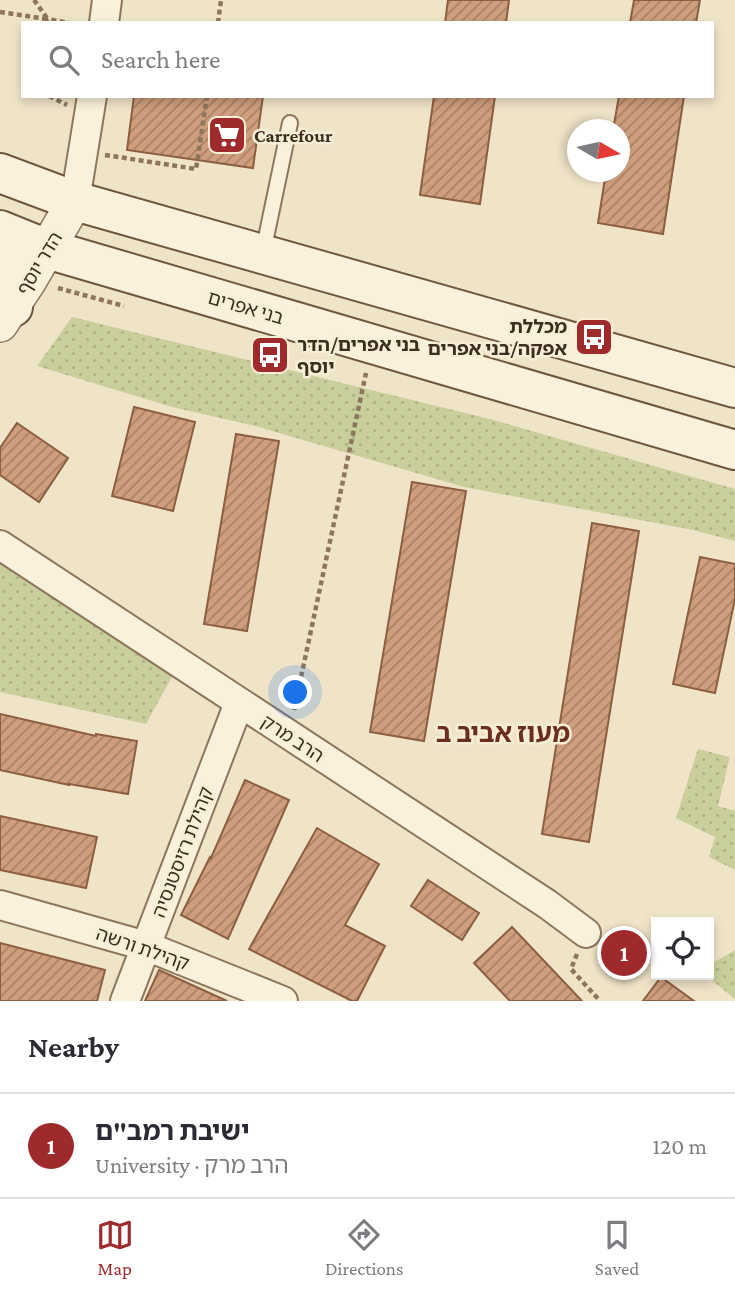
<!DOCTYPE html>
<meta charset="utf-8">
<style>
:root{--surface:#fff;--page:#f2f2f3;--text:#2b2b33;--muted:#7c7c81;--line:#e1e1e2;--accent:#9e2a2b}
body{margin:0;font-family:"Crimson Pro","Noto Sans Hebrew",serif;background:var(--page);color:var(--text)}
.controls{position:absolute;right:21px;bottom:21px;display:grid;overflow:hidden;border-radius:0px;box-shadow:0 4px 10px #0003}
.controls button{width:63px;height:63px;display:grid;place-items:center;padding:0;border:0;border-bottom:2px solid var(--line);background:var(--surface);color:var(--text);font:35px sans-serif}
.compass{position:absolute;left:567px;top:119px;width:63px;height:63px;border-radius:50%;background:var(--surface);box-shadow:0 4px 10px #0003;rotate:99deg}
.you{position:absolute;left:296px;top:693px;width:24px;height:24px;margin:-18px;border:5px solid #fff;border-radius:50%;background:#1a73e8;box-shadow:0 0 0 10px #1a73e833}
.badge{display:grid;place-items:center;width:46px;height:46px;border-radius:50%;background:var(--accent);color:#fff;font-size:23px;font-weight:700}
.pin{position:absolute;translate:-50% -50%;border:4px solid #fff;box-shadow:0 2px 7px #0006}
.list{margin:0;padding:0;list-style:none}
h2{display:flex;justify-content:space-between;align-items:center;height:91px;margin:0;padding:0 28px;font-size:30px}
h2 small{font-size:23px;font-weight:400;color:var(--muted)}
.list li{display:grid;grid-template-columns:46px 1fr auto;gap:21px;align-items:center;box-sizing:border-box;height:105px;padding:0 28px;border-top:2px solid var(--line)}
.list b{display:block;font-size:26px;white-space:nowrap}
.list p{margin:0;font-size:23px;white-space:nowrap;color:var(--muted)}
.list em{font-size:23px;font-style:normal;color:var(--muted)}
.icon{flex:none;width:38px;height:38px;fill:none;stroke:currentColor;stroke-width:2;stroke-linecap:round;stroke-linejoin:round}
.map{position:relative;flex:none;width:735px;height:1001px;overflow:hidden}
.search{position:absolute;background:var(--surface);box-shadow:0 4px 10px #0003;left:21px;right:21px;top:21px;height:77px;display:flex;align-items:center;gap:18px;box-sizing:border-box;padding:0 24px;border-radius:0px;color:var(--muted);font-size:26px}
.sheet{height:196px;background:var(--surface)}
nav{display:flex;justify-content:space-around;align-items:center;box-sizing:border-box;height:98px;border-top:2px solid var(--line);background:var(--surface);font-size:19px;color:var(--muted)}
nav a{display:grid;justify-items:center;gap:4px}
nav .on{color:var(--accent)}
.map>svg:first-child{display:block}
.park{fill:url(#park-dots)}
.building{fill:url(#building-hatch);stroke:#8d5f41;stroke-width:2}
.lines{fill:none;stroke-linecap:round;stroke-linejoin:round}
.service-casing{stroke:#8d765c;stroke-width:18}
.minor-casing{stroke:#8d765c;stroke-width:32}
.tertiary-casing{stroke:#8d765c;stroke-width:38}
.secondary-casing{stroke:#6f573f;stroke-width:42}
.path{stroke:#8d765c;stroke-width:4.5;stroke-dasharray:5 3.5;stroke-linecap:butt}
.service{stroke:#faf1dc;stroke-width:14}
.minor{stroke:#faf1dc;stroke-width:28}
.tertiary{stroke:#faf1dc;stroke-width:35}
.secondary{stroke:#faf1dc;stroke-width:38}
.labels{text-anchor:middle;stroke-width:5;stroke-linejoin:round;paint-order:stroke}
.poi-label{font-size:19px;font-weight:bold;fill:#3d2e20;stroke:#f7eed8;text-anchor:start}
.street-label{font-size:19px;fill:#3d2e20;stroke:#f7eed8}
.district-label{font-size:26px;font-weight:bold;fill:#6b2e1e;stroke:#f7eed8}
</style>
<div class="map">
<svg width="735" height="1001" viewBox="0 0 735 1001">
<defs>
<pattern id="park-dots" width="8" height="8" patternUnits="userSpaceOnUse" patternTransform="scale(1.75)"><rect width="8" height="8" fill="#c9cf9b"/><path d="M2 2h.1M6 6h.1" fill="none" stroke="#aeb285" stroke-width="1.8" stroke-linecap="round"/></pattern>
<pattern id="building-hatch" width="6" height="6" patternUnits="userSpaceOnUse" patternTransform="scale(1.75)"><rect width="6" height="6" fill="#cf9f7d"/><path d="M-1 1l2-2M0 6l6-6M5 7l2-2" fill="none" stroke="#a98266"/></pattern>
</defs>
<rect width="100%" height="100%" fill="#f0e4c8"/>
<g class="park">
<polygon points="72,317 490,419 735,489 735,541 693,530 464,487 255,426 172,407 37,366"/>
<polygon points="0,562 173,675 146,724 0,692"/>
<polygon points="698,749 730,757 718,806 735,811 735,870 709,857 715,837 676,818"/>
<polygon points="735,950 735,999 705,975 709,975 709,965"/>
</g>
<g class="building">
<polygon points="448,0 509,0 506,23 445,23"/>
<polygon points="634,0 700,0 696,23 630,23"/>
<polygon points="134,96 263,96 253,168 127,150"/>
<polygon points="434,96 495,96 480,204 420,195"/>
<polygon points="619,96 684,96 663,234 598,223 606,172 620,172 620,130 613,130"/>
<polygon points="134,407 195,422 173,511 112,496"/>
<polygon points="17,423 68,458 39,502 0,475 0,448"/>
<polygon points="236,434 279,441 247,631 204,624"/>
<polygon points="412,482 466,491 424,741 370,732"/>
<polygon points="592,523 639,531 589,842 542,834"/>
<polygon points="700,557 735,564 735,599 715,693 673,684"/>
<polygon points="0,714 96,736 96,734 137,741 128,794 69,784 69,785 0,770"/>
<polygon points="245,780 289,800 228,939 181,915 210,857 211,858"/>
<polygon points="0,816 97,837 86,888 0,870"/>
<polygon points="317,828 379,864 345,925 385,946 357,1001 352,1001 249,949"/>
<polygon points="428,880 479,913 462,940 411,906"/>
<polygon points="512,927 582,1001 510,1001 474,963"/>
<polygon points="0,943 105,970 97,1001 0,1001"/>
<polygon points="159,970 227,1001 145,1001"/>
<polygon points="661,977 694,1001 643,1001"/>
</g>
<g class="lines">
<defs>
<polyline id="service" points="263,252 290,123"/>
<g id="minor">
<polyline points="104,23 107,0"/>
<polyline points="75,201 92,96"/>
<polyline points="0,545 547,904 586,933"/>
<polyline points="0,905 146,946 283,1001"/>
<polyline points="125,1001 239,703"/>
</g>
<polyline id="tertiary" points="0,324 29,280 75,201"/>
<g id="secondary">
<polyline points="0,173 75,201 735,388"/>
<polyline points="0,230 47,249 735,450"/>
<polyline points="0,247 10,275 13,307"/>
</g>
</defs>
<use href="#service" class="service-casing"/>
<use href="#minor" class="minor-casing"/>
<use href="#tertiary" class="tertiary-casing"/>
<use href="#secondary" class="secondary-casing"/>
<g class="path">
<polyline points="34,0 47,18"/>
<polyline points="0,12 47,19"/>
<polyline points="46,23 47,19 69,23"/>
<polyline points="218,23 221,0"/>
<polyline points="49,96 67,105"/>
<polyline points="105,155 196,169 207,96"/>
<polyline points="58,288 124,306"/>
<polyline points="294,710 366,373"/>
<polyline points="577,954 571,969 600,1001"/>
</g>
<use href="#service" class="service"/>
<use href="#minor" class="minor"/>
<use href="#tertiary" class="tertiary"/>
<use href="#secondary" class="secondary"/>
</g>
<defs>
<symbol id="supermarket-square" viewBox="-11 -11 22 22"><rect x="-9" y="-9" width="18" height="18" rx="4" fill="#9e2a2b" stroke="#f7eed8"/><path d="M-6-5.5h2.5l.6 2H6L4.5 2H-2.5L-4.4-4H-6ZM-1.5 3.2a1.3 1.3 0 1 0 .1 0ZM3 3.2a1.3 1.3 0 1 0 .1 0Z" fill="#fff"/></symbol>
<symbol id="bus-square" viewBox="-11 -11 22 22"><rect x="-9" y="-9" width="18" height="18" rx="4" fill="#9e2a2b" stroke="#f7eed8"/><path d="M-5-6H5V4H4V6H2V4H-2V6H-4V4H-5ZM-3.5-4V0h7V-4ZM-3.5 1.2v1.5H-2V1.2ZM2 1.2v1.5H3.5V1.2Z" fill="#fff"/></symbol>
</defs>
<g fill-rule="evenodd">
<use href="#supermarket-square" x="205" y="113" width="44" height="44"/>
<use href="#bus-square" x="572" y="315" width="44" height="44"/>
<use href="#bus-square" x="248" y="333" width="44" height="44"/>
</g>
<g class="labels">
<g class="poi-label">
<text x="254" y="142">Carrefour</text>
<text x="567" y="333" text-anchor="end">מכללת<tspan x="567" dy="22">אפקה/בני אפרים</tspan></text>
<text x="297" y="351">בני אפרים/הדר<tspan x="297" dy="22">יוסף</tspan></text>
</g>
<g class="street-label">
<text transform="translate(39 263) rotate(-59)" y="7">הדר יוסף</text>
<text transform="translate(246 307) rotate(16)" y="7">בני אפרים</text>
<text transform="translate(293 738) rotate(33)" y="7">הרב מרק</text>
<text transform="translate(182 852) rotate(-69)" y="7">קהילת רזיסטנסיה</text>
<text transform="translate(143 948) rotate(19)" y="7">קהילת ורשה</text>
</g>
<g class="district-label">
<text x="503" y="742">מעוז אביב ב</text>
</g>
</g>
</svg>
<div class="controls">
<button><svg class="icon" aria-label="locate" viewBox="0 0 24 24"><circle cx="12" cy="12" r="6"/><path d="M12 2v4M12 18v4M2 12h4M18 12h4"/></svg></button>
</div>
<svg class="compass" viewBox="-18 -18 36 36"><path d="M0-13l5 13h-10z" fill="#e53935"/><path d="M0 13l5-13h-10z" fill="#7c7c81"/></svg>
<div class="you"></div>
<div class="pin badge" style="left:624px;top:953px">1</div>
<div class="search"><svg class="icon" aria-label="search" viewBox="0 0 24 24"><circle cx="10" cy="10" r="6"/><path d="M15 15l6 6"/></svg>Search here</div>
</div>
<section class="sheet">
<h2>Nearby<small></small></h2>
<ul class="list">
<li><span class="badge">1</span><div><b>ישיבת רמב&quot;ם</b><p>University · הרב מרק</p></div><em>120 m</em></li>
</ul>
</section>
<nav>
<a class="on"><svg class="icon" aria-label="map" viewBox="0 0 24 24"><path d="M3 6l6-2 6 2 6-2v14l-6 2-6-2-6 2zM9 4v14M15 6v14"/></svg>Map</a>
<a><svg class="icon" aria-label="directions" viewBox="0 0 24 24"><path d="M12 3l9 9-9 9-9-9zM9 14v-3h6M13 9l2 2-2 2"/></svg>Directions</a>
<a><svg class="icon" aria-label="saved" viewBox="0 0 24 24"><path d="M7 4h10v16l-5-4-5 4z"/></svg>Saved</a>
</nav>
